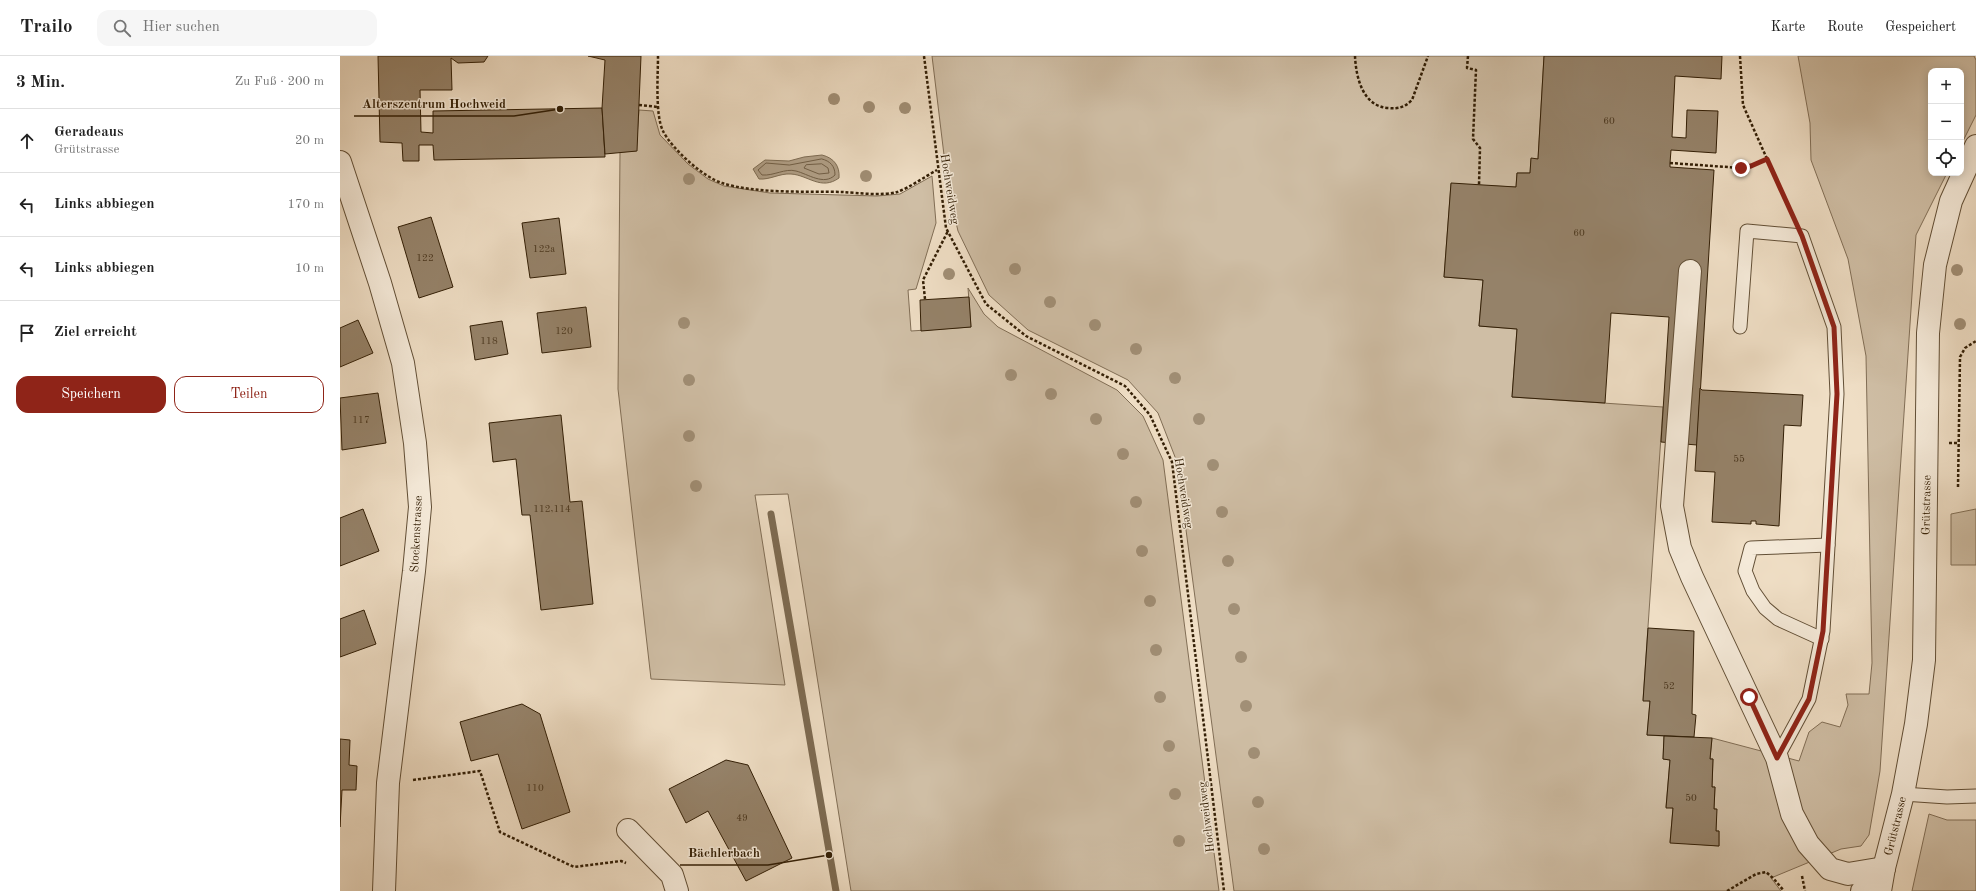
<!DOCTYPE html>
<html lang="de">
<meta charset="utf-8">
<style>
:root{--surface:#fff;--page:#f6f6f6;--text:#222;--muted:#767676;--line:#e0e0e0;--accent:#8f2418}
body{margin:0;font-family:"Old Standard TT",serif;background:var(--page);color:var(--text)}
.controls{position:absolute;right:12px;top:12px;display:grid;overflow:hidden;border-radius:8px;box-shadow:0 2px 10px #0003}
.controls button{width:36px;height:36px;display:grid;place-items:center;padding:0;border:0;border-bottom:1px solid var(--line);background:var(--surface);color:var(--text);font:20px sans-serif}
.stop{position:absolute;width:12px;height:12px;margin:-9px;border:3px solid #8f2418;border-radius:50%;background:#fff}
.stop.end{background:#8f2418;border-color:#fff;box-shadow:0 1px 4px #0008}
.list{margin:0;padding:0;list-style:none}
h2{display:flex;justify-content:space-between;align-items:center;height:52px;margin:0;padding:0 16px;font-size:17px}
h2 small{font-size:13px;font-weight:400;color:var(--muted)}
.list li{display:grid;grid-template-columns:26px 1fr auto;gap:12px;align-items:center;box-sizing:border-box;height:64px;padding:0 16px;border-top:1px solid var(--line)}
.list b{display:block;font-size:15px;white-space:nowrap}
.list p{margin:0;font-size:13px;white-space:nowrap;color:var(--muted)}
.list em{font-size:13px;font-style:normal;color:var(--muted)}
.actions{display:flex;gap:8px;padding:12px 16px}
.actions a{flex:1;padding:9px 0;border:1px solid var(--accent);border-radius:12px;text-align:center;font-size:14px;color:var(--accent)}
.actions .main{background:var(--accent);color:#fff}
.icon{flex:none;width:22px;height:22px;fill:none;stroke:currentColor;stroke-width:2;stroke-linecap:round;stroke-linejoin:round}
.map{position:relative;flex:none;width:1636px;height:835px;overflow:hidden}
header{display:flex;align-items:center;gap:24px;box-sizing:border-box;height:56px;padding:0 20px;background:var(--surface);border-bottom:1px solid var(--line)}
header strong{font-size:19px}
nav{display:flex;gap:22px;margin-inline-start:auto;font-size:14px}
.search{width:280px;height:36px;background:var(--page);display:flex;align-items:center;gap:10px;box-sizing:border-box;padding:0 14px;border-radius:12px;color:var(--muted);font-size:15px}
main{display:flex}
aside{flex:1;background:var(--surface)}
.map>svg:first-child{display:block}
.green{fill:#cfbea5;stroke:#816e56}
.water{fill:#af9d84;stroke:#7d6b52}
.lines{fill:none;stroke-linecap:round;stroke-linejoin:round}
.shore{stroke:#715e45;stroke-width:1}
.stream{stroke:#7d6b52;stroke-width:7}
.building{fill:#958269;stroke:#331f06}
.service-casing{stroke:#624f36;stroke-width:15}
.minor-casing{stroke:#624f36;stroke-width:24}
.path{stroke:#331f06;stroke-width:2.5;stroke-dasharray:3 2;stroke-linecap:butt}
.service{stroke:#f5ead9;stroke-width:13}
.minor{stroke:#f5ead9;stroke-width:22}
.tree{fill:#a18f76}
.route{stroke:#8f2418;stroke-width:5}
.labels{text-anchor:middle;stroke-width:3;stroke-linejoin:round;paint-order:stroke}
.number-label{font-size:10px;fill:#4c381f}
.street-label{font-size:12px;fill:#331f06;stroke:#f5ead9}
.leader{fill:none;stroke:#331f06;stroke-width:1.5}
.callout-dot{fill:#331f06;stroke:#f5ead9;stroke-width:1.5}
.callout-label{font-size:13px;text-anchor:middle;font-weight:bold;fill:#331f06;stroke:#f5ead9;stroke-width:3;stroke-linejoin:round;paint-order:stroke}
</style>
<header>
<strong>Trailo</strong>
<div class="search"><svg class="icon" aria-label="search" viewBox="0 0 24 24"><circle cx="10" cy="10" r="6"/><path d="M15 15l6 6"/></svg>Hier suchen</div>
<nav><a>Karte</a><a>Route</a><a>Gespeichert</a></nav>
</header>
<main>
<aside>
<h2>3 Min.<small>Zu Fuß · 200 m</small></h2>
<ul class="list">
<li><svg class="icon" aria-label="ahead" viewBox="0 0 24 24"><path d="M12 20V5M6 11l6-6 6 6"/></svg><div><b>Geradeaus</b><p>Grütstrasse</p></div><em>20 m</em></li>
<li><svg class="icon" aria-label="left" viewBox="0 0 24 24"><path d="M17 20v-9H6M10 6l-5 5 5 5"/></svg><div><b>Links abbiegen</b></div><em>170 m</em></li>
<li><svg class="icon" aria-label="left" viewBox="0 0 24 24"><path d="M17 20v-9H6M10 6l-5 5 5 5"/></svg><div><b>Links abbiegen</b></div><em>10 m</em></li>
<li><svg class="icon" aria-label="arrive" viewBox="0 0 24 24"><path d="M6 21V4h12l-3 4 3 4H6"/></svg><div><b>Ziel erreicht</b></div></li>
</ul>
<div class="actions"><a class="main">Speichern</a><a>Teilen</a></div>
</aside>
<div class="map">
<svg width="1636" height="835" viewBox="0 0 1636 835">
<rect width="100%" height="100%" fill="#efdec5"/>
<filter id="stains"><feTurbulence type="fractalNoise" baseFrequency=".005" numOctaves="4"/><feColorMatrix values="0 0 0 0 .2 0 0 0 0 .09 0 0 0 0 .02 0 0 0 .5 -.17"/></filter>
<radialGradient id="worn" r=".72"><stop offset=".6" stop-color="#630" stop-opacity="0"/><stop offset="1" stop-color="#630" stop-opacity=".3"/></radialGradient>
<g class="green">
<polygon points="592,0 1204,0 1198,103 1191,103 1190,117 1177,117 1176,131 1111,128 1104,221 1143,224 1139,270 1177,273 1172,341 1323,351 1303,644 1310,645 1307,679 1324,680 1323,703 1330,704 1326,751 1333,752 1330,786 1379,790 1379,775 1376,775 1376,753 1374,753 1375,731 1372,731 1373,703 1370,703 1372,682 1459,705 1469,676 1482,666 1500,671 1508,649 1506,638 1529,638 1532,607 1526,300 1508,203 1471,104 1470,67 1458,0 1634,0 1636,4 1636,59 1621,89 1621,15 1591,15 1591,117 1607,117 1576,179 1540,715 1529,779 1521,790 1501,793 1431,822 1441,835 894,835 837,406 818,357 788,324 688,274 649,239 618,175 608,132"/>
<polygon points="299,54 313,55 320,79 348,108 368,123 384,130 430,137 537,140 560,138 592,120 596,167 576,233 568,234 571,275 631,271 628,232 644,258 658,271 777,334 803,360 823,404 879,835 511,835 448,438 415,439 445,629 311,623 278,333 280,96 296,95"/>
<polygon points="1636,453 1636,509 1611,509 1611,458"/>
<polygon points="1589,758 1607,764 1636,764 1636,835 1572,835"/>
</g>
<path class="water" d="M482,99C494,102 500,110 499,122C481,135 468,119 451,118C440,117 430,124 419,123L413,113L425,104L449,105L464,101Z"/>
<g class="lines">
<g class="shore">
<path d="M482,103C490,105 495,110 495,119C484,130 468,118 456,115C445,112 434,120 422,119L418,114L426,107L449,109Z"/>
<polygon points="482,108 488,112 489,117 479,118 464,112 466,109"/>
</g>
<polyline class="stream" points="431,458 496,835"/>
</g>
<g class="building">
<polygon points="38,0 148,0 144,6 118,7 111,2 112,34 80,34 81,76 93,77 93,55 262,52 265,101 94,104 93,89 79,89 79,105 63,105 62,87 40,86"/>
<polygon points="248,0 301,0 297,95 265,98 262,52 265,4"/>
<polygon points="1204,0 1382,0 1381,23 1335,20 1332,81 1346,82 1347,54 1378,55 1376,97 1331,94 1330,107 1330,111 1374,114 1357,389 1321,386 1329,261 1271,257 1265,347 1172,341 1177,273 1139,270 1143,224 1104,221 1111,127 1176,131 1177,117 1190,117 1191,102 1198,103"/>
<polygon points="91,161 113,231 79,242 58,171"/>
<polygon points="219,162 226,218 190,222 182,167"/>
<polygon points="629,241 631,271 581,275 580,244"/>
<polygon points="246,251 251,291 202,297 197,257"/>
<polygon points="18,264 33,297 0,311 0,272"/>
<polygon points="162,265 168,298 135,304 130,270"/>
<polygon points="1360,332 1362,334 1463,339 1461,370 1444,369 1439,470 1416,468 1416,465 1411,465 1411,468 1372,466 1375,416 1355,415"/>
<polygon points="38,337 46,387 2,394 0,342"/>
<polygon points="221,359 230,446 242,445 253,548 201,554 190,459 182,459 176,403 153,406 149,367"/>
<polygon points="23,453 39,495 0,510 0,462"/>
<polygon points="24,554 36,588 0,601 0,563"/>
<polygon points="1308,572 1354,575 1352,658 1356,659 1354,681 1307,679 1310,645 1303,645"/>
<polygon points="182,648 200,658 230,756 182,773 158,698 131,705 120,666"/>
<polygon points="1324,680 1372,682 1370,703 1373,703 1372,731 1375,731 1374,753 1377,753 1376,775 1379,775 1379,790 1330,787 1333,752 1326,752 1330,704 1323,703"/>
<polygon points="0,683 10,684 9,709 17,710 16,734 2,734 0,771"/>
<polygon points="386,704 408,709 452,802 406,825 368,755 346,767 329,733"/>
</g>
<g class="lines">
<defs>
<g id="service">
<polyline points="1400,271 1407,175 1462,180 1494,271 1497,338 1483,575 1469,643 1437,702"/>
<polyline points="1482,583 1438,563 1425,552 1413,535 1405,515 1411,492 1488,489"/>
<polyline points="1563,738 1607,741 1636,740"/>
</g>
<g id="minor">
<polyline points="0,106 40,227 63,307 75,387 80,451 74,515 48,727 44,835"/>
<polyline points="1350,215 1332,450 1340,492 1352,521 1437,702 1452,758 1468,788 1490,813 1508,818 1544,812"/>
<polyline points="288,774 332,819 337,835"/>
<polyline points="1522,835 1544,812"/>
<polyline points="1540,835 1544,812 1563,738 1576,668 1584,604 1588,277 1595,209 1611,145 1636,90"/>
</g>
</defs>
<use href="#service" class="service-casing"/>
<use href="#minor" class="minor-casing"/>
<g class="path">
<path d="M318,0C318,19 315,59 323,75C332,93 363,121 382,127C416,138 466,135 503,136C518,137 542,140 557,136C569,132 586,120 597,114"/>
<polyline points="584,0 606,172 646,248 686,280 785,330 810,359 832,406 884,835"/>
<path d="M1015,0C1016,22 1023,51 1049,52C1059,53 1065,51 1072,44L1088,0"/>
<polyline points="1128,0 1127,12 1136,14 1133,83 1140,92 1139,129"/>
<polyline points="1400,0 1403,49 1452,159"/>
<polyline points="299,49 318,51"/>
<polyline points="1330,107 1401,112 1411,110 1427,103"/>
<polyline points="585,243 583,224 608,175"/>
<polyline points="1609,387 1619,387"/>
<polyline points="1618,431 1620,301 1625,292 1636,285"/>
<polyline points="73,724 140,715 160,776 234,811 281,805 286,807"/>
<polyline points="1462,820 1465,835"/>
<polyline points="1387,835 1416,818 1426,816 1434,823 1444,835"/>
</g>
<use href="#service" class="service"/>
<use href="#minor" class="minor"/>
</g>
<g class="tree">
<circle cx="494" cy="43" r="6"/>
<circle cx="529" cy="51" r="6"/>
<circle cx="565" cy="52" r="6"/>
<circle cx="526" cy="120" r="6"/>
<circle cx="349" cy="123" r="6"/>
<circle cx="675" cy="213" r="6"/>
<circle cx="1617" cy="214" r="6"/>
<circle cx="609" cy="218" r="6"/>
<circle cx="710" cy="246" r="6"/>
<circle cx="344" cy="267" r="6"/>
<circle cx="1620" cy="268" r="6"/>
<circle cx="755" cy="269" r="6"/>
<circle cx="796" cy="293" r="6"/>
<circle cx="671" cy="319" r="6"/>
<circle cx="835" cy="322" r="6"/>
<circle cx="349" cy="324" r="6"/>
<circle cx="711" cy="338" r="6"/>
<circle cx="756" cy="363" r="6"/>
<circle cx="859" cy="363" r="6"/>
<circle cx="349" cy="380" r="6"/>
<circle cx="783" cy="398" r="6"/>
<circle cx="873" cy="409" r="6"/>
<circle cx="356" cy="430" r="6"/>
<circle cx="796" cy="446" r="6"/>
<circle cx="882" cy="456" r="6"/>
<circle cx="802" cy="495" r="6"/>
<circle cx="888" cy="505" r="6"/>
<circle cx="810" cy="545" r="6"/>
<circle cx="894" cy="553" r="6"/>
<circle cx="816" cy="594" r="6"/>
<circle cx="901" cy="601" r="6"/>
<circle cx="820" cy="641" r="6"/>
<circle cx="906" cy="650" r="6"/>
<circle cx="829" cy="690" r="6"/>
<circle cx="914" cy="697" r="6"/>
<circle cx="835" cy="738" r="6"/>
<circle cx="918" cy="746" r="6"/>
<circle cx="839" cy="785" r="6"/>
<circle cx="924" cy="793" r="6"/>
</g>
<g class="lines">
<polyline class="route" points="1401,112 1411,110 1427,103 1462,180 1494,271 1497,338 1483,575 1469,643 1437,702 1409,641"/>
</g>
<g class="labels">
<g class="number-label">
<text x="1269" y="68">60</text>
<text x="1239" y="180">60</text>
<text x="204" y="196">122a</text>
<text x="85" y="205">122</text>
<text x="224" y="278">120</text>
<text x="149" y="288">118</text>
<text x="21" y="367">117</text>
<text x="1399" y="406">55</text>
<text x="212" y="456">112,114</text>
<text x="1329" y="633">52</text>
<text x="195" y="735">110</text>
<text x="1351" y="745">50</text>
<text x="402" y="765">49</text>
</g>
<g class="street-label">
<text transform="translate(610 133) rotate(81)" y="4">Hochweidweg</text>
<text transform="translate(844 437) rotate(81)" y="4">Hochweidweg</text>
<text transform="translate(1586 449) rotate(-89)" y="4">Grütstrasse</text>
<text transform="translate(76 478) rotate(-87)" y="4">Stockenstrasse</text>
<text transform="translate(866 761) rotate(-97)" y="4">Hochweidweg</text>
<text transform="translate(1555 770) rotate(-76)" y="4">Grütstrasse</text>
</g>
</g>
<path class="leader" d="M220 53L174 60H14M489 799L428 809H340"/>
<g class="callout-dot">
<circle cx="220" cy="53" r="4"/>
<circle cx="489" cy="799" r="4"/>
</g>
<g class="callout-label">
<text x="94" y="52">Alterszentrum Hochweid</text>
<text x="384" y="801">Bächlerbach</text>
</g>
<rect width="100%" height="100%" filter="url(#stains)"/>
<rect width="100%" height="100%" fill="url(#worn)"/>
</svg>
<div class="controls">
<button>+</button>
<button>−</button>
<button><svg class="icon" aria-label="locate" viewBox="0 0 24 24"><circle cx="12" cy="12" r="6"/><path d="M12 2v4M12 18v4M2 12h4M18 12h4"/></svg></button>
</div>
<div class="stop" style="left:1409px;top:641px"></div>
<div class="stop end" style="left:1401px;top:112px"></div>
</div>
</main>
